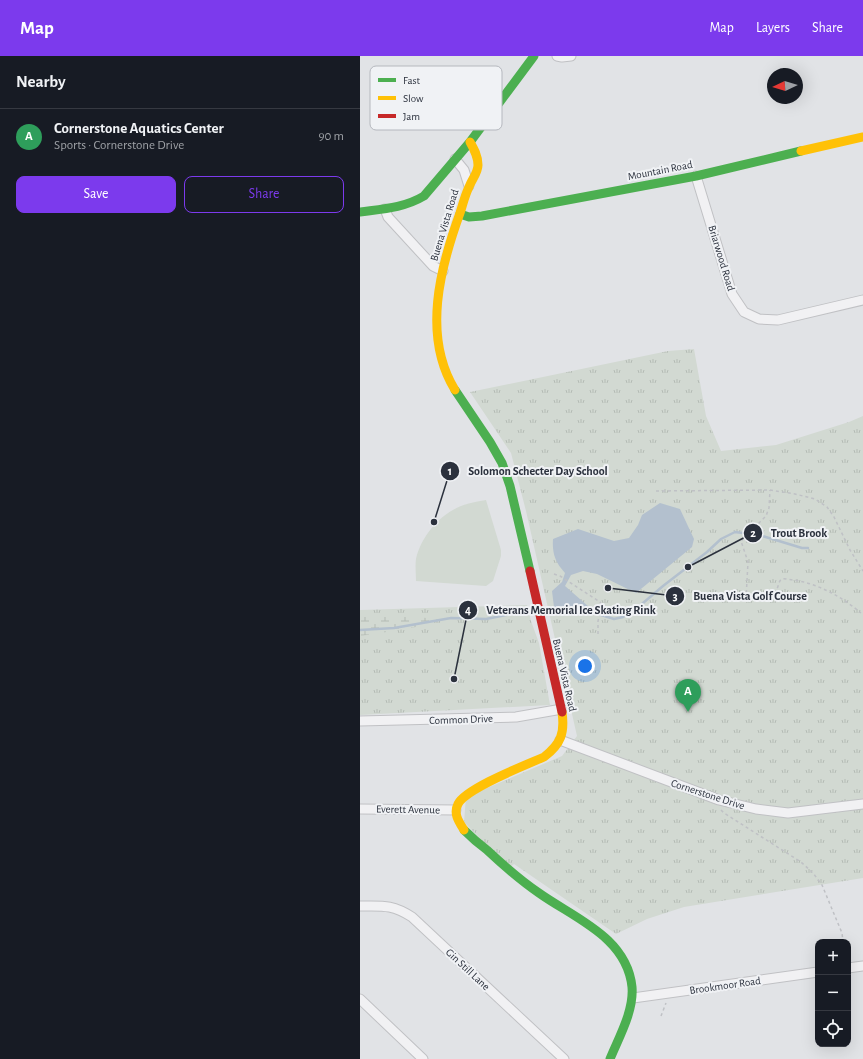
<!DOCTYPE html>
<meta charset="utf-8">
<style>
:root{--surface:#171b24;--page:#242831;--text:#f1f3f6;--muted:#9ea1a6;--line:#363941;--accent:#7c3aed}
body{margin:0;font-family:"Alegreya Sans",sans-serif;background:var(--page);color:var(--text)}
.controls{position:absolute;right:12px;bottom:12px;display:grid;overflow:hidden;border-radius:8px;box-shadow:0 4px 16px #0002}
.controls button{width:36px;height:36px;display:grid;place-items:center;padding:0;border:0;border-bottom:1px solid var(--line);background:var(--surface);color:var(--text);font:20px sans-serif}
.compass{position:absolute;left:407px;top:12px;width:36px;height:36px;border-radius:50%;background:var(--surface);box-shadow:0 4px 16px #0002;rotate:266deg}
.you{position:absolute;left:225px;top:610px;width:14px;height:14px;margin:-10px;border:3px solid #fff;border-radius:50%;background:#1a73e8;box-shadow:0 0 0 6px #1a73e833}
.badge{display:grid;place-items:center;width:26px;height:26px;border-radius:50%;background:var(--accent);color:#fff;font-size:13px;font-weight:700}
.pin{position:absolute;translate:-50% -33px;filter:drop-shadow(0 1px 2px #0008)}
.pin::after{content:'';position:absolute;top:21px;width:14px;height:12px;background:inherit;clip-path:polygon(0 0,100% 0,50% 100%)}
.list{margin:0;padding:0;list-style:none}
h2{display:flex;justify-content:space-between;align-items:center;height:52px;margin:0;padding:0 16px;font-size:17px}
h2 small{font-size:13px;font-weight:400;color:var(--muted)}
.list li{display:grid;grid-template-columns:26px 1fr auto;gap:12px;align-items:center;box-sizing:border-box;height:56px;padding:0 16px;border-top:1px solid var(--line)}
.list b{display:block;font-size:15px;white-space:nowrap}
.list p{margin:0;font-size:13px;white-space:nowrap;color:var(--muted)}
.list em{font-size:13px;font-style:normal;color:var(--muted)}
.actions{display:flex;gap:8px;padding:12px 16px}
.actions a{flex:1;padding:9px 0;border:1px solid var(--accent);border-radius:8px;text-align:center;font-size:14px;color:var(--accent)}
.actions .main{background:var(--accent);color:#fff}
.icon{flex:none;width:22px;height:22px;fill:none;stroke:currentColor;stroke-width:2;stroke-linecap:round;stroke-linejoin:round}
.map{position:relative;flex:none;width:503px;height:1003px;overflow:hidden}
header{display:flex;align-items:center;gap:24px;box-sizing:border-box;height:56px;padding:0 20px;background:var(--accent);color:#fff}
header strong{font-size:19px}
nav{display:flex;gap:22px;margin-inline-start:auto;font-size:14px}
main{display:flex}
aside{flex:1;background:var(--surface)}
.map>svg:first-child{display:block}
.grass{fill:url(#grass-tufts)}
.wetland{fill:url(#wetland-marsh)}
.pitch{fill:#d2d9d2}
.water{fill:#b3c0ce}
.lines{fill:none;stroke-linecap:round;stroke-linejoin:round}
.stream{stroke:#b3c0ce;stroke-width:2.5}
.street-casing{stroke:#c0c1c4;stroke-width:11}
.path{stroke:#bfc1c5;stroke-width:1.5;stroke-dasharray:3 3;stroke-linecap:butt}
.street{stroke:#f1f1f3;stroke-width:9}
.fast{stroke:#4caf50;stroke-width:9}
.slow{stroke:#ffc107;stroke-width:9}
.jam{stroke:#c62828;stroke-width:9}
.labels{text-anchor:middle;stroke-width:4;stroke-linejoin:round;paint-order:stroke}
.street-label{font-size:11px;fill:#2b313d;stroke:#f0f2f5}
.key{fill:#f0f2f5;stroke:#b5b8be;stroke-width:1}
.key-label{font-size:11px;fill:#2b313d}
.leader{fill:none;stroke:#2b313d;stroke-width:1.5}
.callout-dot{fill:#2b313d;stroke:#f0f2f5;stroke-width:1.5}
.mark-label{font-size:12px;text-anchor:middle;font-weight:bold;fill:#fff}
.callout-label{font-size:12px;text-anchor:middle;font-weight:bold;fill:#2b313d;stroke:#f0f2f5;stroke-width:4;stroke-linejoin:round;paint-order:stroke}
</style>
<header>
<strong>Map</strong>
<nav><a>Map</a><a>Layers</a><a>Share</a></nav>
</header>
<main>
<aside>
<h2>Nearby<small></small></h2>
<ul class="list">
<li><span class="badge" style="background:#2e9e5b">A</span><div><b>Cornerstone Aquatics Center</b><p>Sports · Cornerstone Drive</p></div><em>90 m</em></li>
</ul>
<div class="actions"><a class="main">Save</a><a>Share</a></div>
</aside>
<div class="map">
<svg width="503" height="1003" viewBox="0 0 503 1003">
<defs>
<pattern id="grass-tufts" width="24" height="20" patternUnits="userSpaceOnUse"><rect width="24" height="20" fill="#d2d9d2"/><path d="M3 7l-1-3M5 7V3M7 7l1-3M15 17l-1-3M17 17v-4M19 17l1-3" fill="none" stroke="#b4bbb5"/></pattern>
<pattern id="wetland-marsh" width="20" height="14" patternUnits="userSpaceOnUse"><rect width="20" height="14" fill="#d2d9d2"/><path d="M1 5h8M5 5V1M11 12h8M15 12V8" fill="none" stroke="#b4bbb5"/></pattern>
</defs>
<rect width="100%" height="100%" fill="#e1e3e6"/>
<g class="grass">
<polygon points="334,293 346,360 361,395 416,389 489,366 503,360 503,822 324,851 287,863 256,878 154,808 149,812 104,766 106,741 202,700 217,680 166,455 151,397 110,336 308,295"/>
<polygon points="167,549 171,565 179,587 190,649 0,659 0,554"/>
</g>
<polygon class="wetland" points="40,560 67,562 73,568 21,577 0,580 0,561"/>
<path class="pitch" d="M126,444L141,494V500L133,525L126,530L56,525C56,518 55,510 56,503C60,484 76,463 93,454C102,448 115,446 126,444Z"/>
<path class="water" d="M300,447L320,453L334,483L332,491L276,537L237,518L223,515L211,519L205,530L237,558L215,556L194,551L192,535L202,526L205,517C195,506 192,497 193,483L218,473L254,485L269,482L278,469L282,459Z"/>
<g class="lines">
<g class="stream">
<polyline points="235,557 254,563 263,561 276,553 303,530 347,496 361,483 375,476 399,479 442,492 448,492"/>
<polyline points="0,574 34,572 91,562 126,563 161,556"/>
</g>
<defs>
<g id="street">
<polyline points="197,0 202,1 211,0"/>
<polyline points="95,103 104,114 109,130"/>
<polyline points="336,120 372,238 384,256 399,263 418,264 503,244"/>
<polyline points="25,153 28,161 73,210 83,215"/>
<polyline points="0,665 156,661 202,653"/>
<polyline points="200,684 359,744 396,753 428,757 503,748"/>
<polyline points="0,753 96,754"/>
<path d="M0,850C22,850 32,848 52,861L204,1003"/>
<polyline points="488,912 503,910"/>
<polyline points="273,942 458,916"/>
<polyline points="0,943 63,1003"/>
</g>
</defs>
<use href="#street" class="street-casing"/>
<g class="path">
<polyline points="296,435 410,434 435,438 455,443 467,451 474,461 490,494 503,515"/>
<polyline points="194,518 200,520 240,546 242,550 238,565 238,579"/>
<polyline points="386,543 388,506 381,485 406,460 409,452 410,434"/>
<path d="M404,544C408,542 414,537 416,534C419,531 418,525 422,523C425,522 430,524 434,524C459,528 482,541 501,557"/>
<polyline points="361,754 364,757 441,806 453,817 462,829 482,877 483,886"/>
<polyline points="301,960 306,947"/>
</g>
<use href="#street" class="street"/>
<g class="fast">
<path d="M0,156C22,153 44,152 64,140L110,86L174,0"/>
<polyline points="100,158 109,161 122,160 336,120 441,95"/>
<polyline points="95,334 130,386 142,407 150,430 170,515"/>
<path d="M104,774C111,781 119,788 127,794C143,809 160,824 179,837C214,862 267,881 272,931C274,955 259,981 250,1003"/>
</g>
<g class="slow">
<polyline points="441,95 503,81"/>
<path d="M95,334C62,280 80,212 100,157C103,148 105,139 109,131C112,123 118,117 118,109C118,100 114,93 110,86"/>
<path d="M104,774C99,766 93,758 98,748C106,732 166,709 184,701C201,688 205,677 202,656"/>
</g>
<polyline class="jam" points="170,515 202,656"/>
</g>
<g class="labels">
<g class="street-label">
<text transform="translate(300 114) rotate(-11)" y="4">Mountain Road</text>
<text transform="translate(84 169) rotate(-73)" y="4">Buena Vista Road</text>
<text transform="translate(362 202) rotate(73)" y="4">Briarwood Road</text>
<text transform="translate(205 619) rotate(77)" y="4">Buena Vista Road</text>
<text transform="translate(101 663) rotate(-2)" y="4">Common Drive</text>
<text transform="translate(348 738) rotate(18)" y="4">Cornerstone Drive</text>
<text transform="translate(48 753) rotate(1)" y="4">Everett Avenue</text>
<text transform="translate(108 913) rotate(43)" y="4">Gin Still Lane</text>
<text transform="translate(365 929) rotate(-8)" y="4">Brookmoor Road</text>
</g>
</g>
<rect x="10" y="10" width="132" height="64" rx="6" class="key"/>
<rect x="18" y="22" width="18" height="4" fill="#4caf50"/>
<rect x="18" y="40" width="18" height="4" fill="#ffc107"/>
<rect x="18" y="58" width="18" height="4" fill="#c62828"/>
<g class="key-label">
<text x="43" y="28">Fast</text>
<text x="43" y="46">Slow</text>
<text x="43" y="64">Jam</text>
</g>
<path class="leader" d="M74 466L90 415M328 511L393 477M248 532L315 540M94 623L108 554"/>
<g class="callout-dot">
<circle cx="74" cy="466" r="4"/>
<circle cx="328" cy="511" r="4"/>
<circle cx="248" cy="532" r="4"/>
<circle cx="94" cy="623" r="4"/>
<circle cx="90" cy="415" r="10"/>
<circle cx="393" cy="477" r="10"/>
<circle cx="315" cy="540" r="10"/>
<circle cx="108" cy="554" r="10"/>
</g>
<g class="mark-label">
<text x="90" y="419">1</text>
<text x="393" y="481">2</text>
<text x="315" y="544">3</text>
<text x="108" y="558">4</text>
</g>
<g class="callout-label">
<text x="178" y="419">Solomon Schecter Day School</text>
<text x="439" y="481">Trout Brook</text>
<text x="390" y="544">Buena Vista Golf Course</text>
<text x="211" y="558">Veterans Memorial Ice Skating Rink</text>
</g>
</svg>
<div class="controls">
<button>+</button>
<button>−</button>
<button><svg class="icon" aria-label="locate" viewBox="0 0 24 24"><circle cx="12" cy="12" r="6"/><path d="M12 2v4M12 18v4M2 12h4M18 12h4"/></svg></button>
</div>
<svg class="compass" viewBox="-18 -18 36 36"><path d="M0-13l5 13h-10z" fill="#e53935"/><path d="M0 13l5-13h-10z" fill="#9ea1a6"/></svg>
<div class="you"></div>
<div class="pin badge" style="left:328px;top:656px;background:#2e9e5b">A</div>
</div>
</main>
